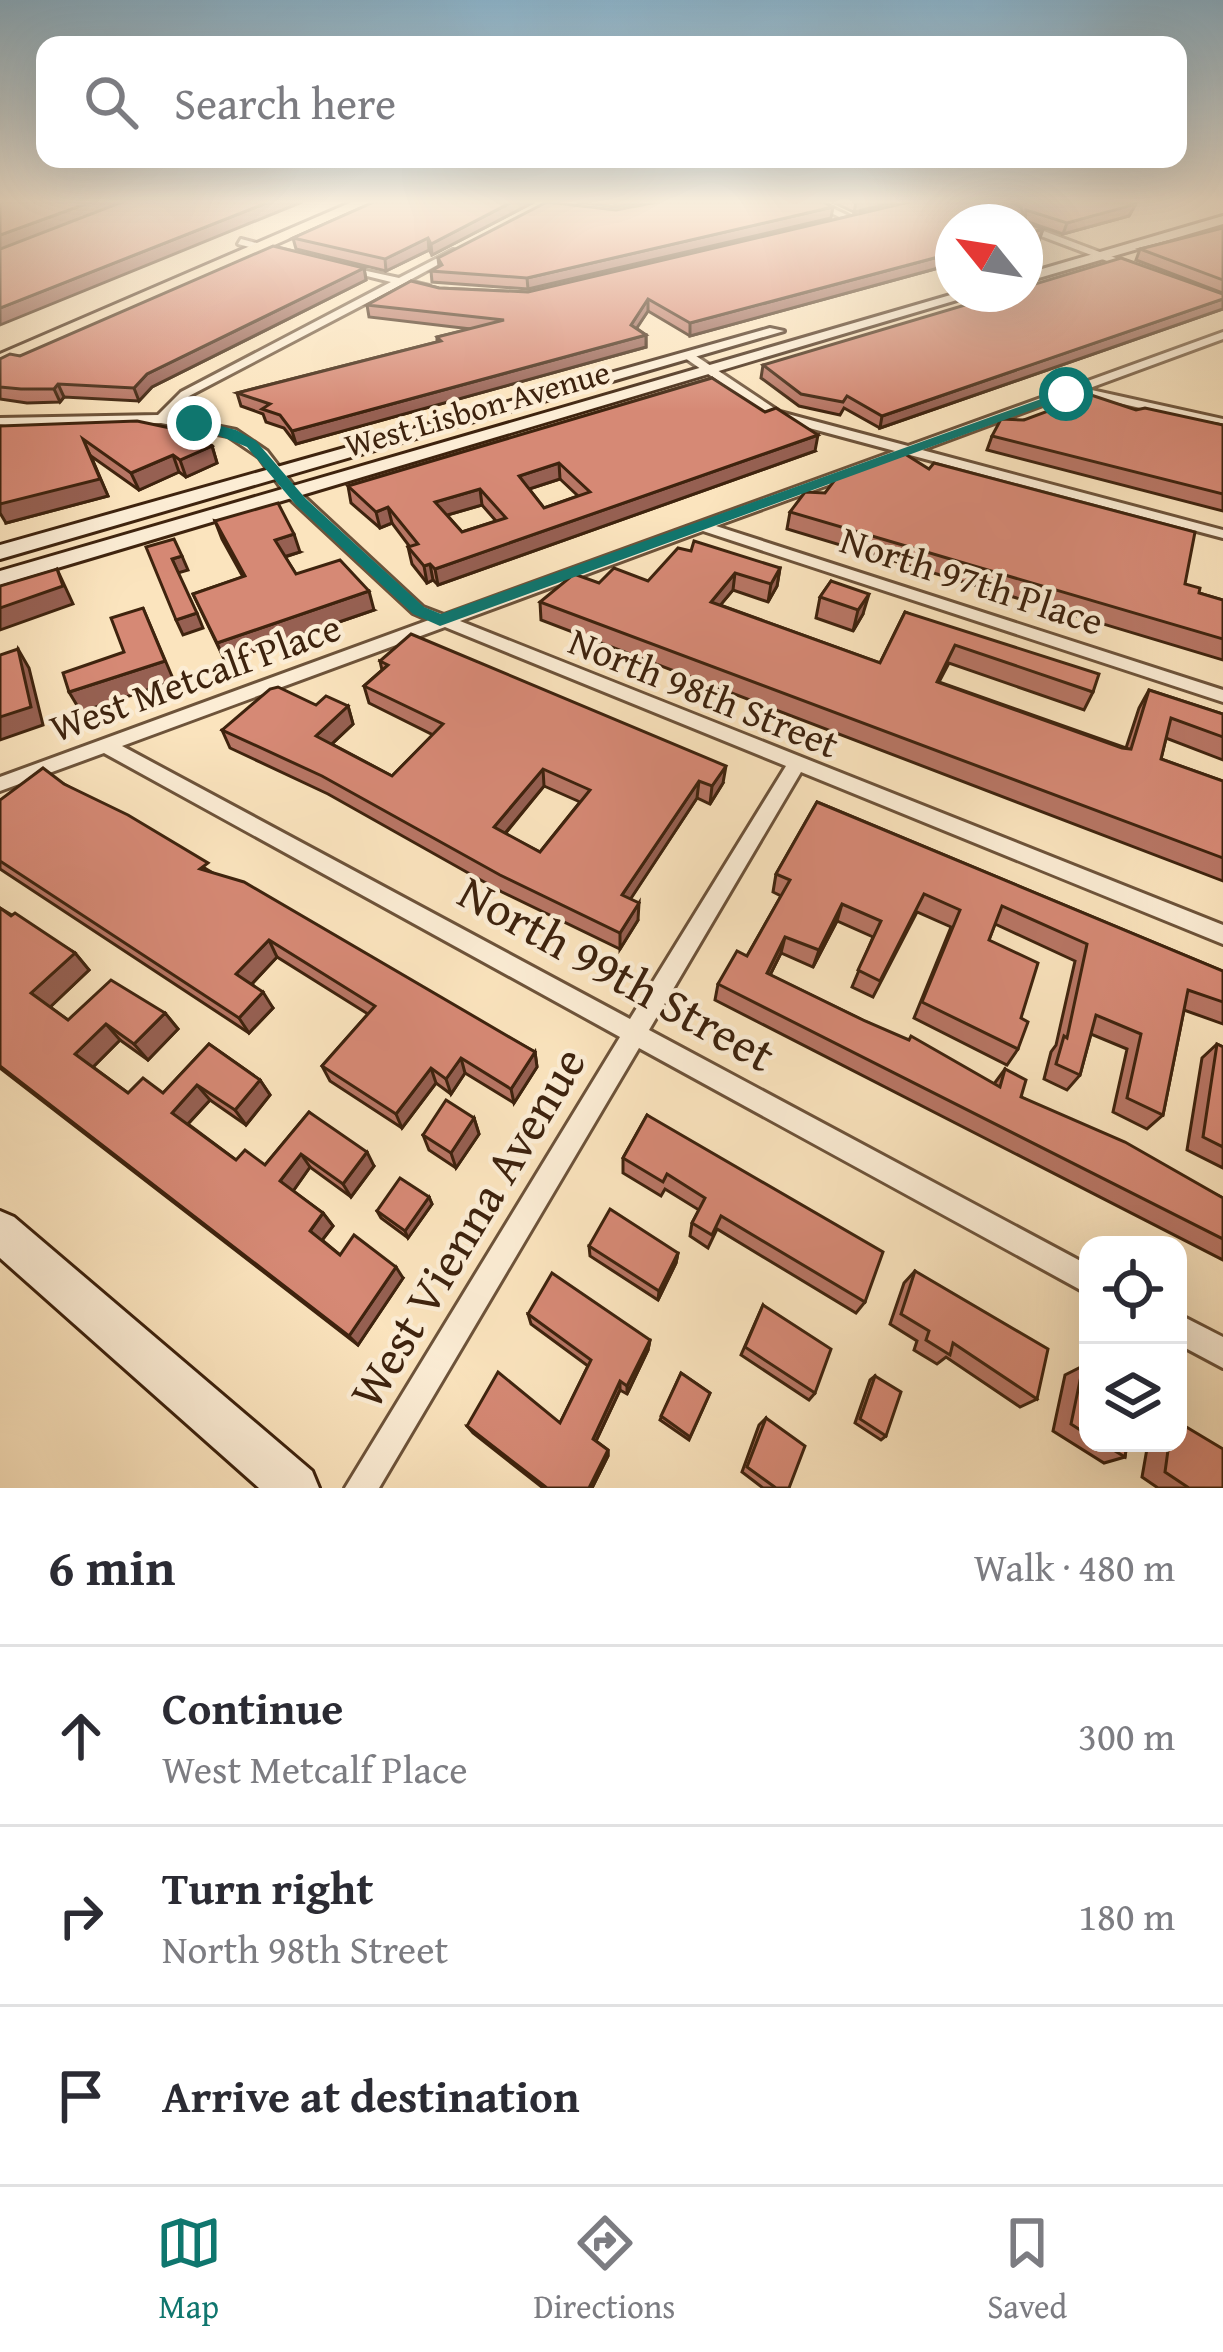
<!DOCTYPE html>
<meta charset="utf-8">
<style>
:root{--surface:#fff;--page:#f2f2f3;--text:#2b2b33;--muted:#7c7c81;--line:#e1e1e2;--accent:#0f766e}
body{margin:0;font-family:"Gentium Book Plus",serif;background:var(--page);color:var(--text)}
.controls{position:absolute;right:36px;bottom:36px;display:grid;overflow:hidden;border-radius:24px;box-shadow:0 12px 48px #0002}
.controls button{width:108px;height:108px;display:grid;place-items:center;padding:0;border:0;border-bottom:3px solid var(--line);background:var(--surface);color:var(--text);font:60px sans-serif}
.compass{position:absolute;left:935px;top:204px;width:108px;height:108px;border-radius:50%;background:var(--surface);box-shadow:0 12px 48px #0002;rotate:300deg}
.stop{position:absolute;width:36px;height:36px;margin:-27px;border:9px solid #0f766e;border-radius:50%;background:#fff}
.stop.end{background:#0f766e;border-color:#fff;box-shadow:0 3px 12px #0008}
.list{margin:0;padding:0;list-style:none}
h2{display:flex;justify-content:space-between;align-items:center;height:156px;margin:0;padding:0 48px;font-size:51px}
h2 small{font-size:39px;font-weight:400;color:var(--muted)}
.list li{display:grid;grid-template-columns:78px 1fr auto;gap:36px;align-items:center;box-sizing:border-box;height:180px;padding:0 48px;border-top:3px solid var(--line)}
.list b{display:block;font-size:45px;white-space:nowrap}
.list p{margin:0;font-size:39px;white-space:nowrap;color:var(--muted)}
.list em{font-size:39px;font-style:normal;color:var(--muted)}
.icon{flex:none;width:66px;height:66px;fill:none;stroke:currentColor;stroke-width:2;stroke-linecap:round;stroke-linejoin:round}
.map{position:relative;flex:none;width:1223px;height:1488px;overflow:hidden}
.search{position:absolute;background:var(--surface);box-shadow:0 12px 48px #0002;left:36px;right:36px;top:36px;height:132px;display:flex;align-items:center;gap:30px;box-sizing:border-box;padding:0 42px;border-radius:24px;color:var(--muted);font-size:45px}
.sheet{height:696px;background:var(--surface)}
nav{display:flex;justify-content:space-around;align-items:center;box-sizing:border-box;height:168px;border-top:3px solid var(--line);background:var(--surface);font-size:33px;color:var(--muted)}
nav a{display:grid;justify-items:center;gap:6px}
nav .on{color:var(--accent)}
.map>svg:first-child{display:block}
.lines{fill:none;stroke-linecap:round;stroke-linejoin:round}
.street-casing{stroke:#6d533a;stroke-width:6}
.secondary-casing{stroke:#3e230e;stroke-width:6}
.primary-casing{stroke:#3e230e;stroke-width:6}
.street{fill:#fcedd5;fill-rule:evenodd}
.secondary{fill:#fcedd5;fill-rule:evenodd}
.primary{fill:#fbe4be;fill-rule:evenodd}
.wall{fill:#b87665;stroke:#3e230e;stroke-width:3;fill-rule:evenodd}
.shaded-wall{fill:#966052;stroke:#3e230e;stroke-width:3}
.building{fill:#d68975;stroke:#3e230e;stroke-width:3;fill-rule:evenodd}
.route{fill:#0f766e}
.labels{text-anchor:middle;stroke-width:9;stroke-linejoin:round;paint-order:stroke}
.far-street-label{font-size:33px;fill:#3e230e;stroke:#fcedd5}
.street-label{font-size:39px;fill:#3e230e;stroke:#fcedd5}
.near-street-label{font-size:48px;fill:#3e230e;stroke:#fcedd5}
</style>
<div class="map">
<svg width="1223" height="1488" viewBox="0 0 1223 1488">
<rect width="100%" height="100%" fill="#fbe4be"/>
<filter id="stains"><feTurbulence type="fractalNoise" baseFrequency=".00167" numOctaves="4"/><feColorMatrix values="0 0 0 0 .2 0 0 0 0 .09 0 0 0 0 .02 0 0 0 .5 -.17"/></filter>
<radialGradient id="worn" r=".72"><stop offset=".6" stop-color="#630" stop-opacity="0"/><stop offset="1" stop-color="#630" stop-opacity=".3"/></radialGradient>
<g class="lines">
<defs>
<g id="street">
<polygon points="808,202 820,202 857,220 850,222"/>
<polygon points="1025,224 1137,266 1139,268 1131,270 1025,230"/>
<polygon points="241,239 295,253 297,255 292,258 238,244"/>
<path d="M453,250L461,252L408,281L429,286V290L401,285L189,396L170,417L236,430L267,451L297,490L423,607L444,615L895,451L772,418L685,358V354H693L780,412L908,446L1223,332V339L1087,389L1223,419V427L1075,393L922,450L1223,530V538L910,455L716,526L1223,690V702L703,531L460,621L1223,925V944L801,772L649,1030L1088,1265V1294L639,1048L379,1488H345L620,1037L104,753L0,791V777L429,620L413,613L287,496L259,457L228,436L161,423L0,426V418L158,415L181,392L391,282L339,269V265L399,278ZM445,627L786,766L630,1019L122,746Z"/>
<polygon points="1178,1314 1223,1337 1223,1368 1178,1344"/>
</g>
<g id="secondary">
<polygon points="1223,216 1223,224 1025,282 1025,274"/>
<polygon points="954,294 977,294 0,585 0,571"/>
<polygon points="770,328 784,331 0,559 0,545"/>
<polygon points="0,1211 14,1217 312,1471 319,1488 259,1488 0,1258"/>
</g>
<polygon id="primary" points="352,202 371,202 0,367 0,354"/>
</defs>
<use href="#street" class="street-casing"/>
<use href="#secondary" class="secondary-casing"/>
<use href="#primary" class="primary-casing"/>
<use href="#street" class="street"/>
<use href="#secondary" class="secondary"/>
<use href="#primary" class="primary"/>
</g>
<g class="wall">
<polygon points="374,202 534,202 432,255 429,250 386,271 296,249 293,238"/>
<polygon points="576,202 643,202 615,207"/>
<polygon points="832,202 896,202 854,212"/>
<polygon points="909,202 978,202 1006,215 1011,215 982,202 1137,202 1129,216 1063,234 1025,221 1043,229 1039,240 1025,244 1025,222 953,222 953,264 690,336 648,311 636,328 646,335 646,347 296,444 284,428 266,422 263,414 241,406 237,393 437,342 437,337 471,329 369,317 367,305 411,281 439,288 528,292"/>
<polygon points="616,210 831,218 528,289 432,282 431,271 439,266 438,258"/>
<polygon points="1223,228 1223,293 1136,260 1140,249"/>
<polygon points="364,268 366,280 152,387 139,401 64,397 60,402 27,403 0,399 0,359 20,356"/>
<polygon points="1223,294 1223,309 880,428 844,408 840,415 799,406 761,378 763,365"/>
<path d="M712,378L815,451L438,585L433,580L427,583L412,564L408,547H410L392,523L380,528L351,503L348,486ZM560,479L578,496L544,508L529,489ZM482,505L496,521L462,532L447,515Z"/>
<polygon points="1136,410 1223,425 1223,511 987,450 992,436 1024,420"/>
<polygon points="0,426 212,446 217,463 186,477 179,472 139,490 91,456 108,496 6,523"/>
<polygon points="929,469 1185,584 1199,593 1223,600 1223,660 787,529 790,512 825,493"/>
<polygon points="215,521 300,552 285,557 296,574 374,610 225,661 193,594 243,577 222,539"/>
<polygon points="780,568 777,586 768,602 733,590 720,605 880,663 905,612 1093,692 1084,710 949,663 939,682 1126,748 1139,708 1149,690 1223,714 1223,760 1166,738 1161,759 1223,781 1223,881 541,620 540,602 599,583 648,581"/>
<polygon points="831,581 863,614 853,631 816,618 820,597"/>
<path d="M380,661L723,783L710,804L697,798L630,899L638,920L620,949L502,892L328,794L230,748L222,730L316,705L348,706L353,724L332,744L392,776L433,735L369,703L364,686L382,670ZM544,786L580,802L540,852L505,834Z"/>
<polygon points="64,784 213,873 535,1052 537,1067 514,1103 465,1073 451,1094 436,1083 402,1128 330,1081 322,1066 368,1014 277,957 252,984 273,1008 249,1033 0,869 0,800"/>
<polygon points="817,802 1223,971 1223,1024 1184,1010 1163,1115 1147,1129 1113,1112 1127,1049 1091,1034 1080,1075 1067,1090 1044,1079 1051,1052 1056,1045 1075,961 995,924 989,940 1021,1018 1018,1049 1007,1065 914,1018 951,927 917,912 873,997 852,987 873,937 837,921 813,967 781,953 770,975 994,1084 1005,1069 1021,1097 1223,1198 1223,1260 715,1000 718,984 747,956 781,896 773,892 776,874"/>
<polygon points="0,908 75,953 89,970 50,1007 68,1020 165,1013 178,1029 148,1060 120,1040 93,1067 128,1093 163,1093 209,1044 260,1080 270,1095 246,1125 210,1100 188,1124 236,1160 265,1165 309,1112 374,1166 351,1197 310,1167 293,1191 323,1213 333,1226 322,1240 340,1255 403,1278 358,1345 0,1068"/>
<polygon points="1217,1044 1223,1047 1223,1168 1187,1150 1202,1058"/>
<polygon points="647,1115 865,1302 856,1313 717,1229 708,1248 690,1236 692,1223 699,1210 665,1189 661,1196 623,1173 623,1158"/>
<polygon points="474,1118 479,1134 456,1168 429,1150 423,1135"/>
<polygon points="429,1197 432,1204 408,1238 381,1218 377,1211"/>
<polygon points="589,1246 678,1253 676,1263 658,1300 590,1256"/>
<polygon points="915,1271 1037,1399 1020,1407 946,1357 937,1364 914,1350 917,1341 890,1324 904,1283"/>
<polygon points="763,1305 815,1393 809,1400 741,1355"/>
<polygon points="528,1314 650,1340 648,1350 627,1394 620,1390 596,1441 608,1450 608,1456 592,1488 543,1488 473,1433 467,1426 560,1423 588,1366 531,1324"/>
<polygon points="1083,1366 1088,1369 1088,1443 1127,1443 1125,1457 1104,1463 1053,1431 1065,1375"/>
<polygon points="681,1373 710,1393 689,1440 660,1420"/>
<polygon points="875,1376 886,1436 881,1440 855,1423 870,1380"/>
<polygon points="766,1418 789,1488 763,1488 742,1472 759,1425"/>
<polygon points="1148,1443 1178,1443 1223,1488 1158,1488 1142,1477"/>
</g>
<g class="shaded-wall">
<polygon points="91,202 129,202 0,250 0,235"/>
<polygon points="269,202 302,202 0,325 0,308"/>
<polygon points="512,202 534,202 432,255 431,244"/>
<polygon points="615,202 643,202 615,207"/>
<polygon points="856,202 896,202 854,212"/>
<polygon points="1137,202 1129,216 1063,234 1067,223"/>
<polygon points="833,207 831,218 528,289 527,278"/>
<polygon points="1043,229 1039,240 1025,244 1025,234"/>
<polygon points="428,238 429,250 386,271 385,259"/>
<polygon points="953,253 953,264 690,336 690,323"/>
<polygon points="364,268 366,280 152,387 139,401 134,388 147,374"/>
<polygon points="648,299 648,311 631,337 631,325"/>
<polygon points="1223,299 1223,309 880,428 882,416"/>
<polygon points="646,335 646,347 296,444 292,431"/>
<polygon points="58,384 64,397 60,402 54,389"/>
<polygon points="818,435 815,451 438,585 435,569"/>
<polygon points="83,439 108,496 6,523 0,513 0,504"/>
<polygon points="212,446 217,463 186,477 180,460"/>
<polygon points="173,455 179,472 139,490 131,473"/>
<polygon points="559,463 560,479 520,492 519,476"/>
<polygon points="480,489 482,505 437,518 435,502"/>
<polygon points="388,507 392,523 380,528 376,512"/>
<polygon points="294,534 300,552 280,558 275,540"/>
<polygon points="182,556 188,570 178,573 172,559"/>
<polygon points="430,564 433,580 427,583 424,566"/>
<polygon points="780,568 777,586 768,602 771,584"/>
<polygon points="57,569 73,604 0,630 0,608"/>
<polygon points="735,573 733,590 709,619 711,602"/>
<polygon points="369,591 374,610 225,661 217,643"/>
<polygon points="869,594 863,614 853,631 858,610"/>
<polygon points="143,608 174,681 81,712 69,692 165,661"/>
<polygon points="197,613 203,628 183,635 176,620"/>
<polygon points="18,649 29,668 43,725 0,740 0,717"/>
<polygon points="348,706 353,724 322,753 316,736"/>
<polygon points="726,766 723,783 710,804 712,786"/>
<polygon points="543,769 544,786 496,844 494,827"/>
<polygon points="699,781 697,798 622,912 622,895"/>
<polygon points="639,903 638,920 620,949 620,933"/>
<polygon points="842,904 837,921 813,967 819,950"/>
<polygon points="785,937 781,953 763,989 767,973"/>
<polygon points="269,940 277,957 246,990 236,974"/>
<polygon points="75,953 89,970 47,1010 31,993"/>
<polygon points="263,992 273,1008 249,1033 239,1018"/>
<polygon points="165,1013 178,1029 148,1060 134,1044"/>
<polygon points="106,1024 120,1040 90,1070 75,1054"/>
<polygon points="535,1052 537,1067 514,1103 511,1089"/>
<polygon points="461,1058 465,1073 451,1094 446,1079"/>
<polygon points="431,1068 436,1083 402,1128 396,1114"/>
<polygon points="260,1080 270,1095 246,1125 235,1110"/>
<polygon points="197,1085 210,1100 185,1127 172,1113"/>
<polygon points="474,1118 479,1134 456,1168 451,1153"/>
<polygon points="367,1152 374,1166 351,1197 343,1184"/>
<polygon points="301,1154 310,1167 291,1194 280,1181"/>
<polygon points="429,1197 432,1204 408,1238 405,1231"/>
<polygon points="323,1213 333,1226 320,1243 310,1231"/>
<polygon points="678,1253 676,1263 658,1300 659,1291"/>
<polygon points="396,1267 403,1278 358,1345 349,1336"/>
<polygon points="650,1340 648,1350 627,1394 627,1386"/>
<polygon points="620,1381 620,1390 594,1445 593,1439"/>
<polygon points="608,1450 608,1456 592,1488 589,1488"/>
</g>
<g class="building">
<polygon points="0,202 91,202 0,235"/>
<polygon points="122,202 269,202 0,308 0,249"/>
<polygon points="374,202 512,202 431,244 428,238 385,259 293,238"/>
<polygon points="547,202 616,210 657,202 823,202 833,207 527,278 431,271 442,265 438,258"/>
<polygon points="909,202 978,202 1006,215 1023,214 1021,207 1009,202 1135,202 1133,205 1067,223 1026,210 1025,222 1043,229 1025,234 1025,222 953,222 953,253 690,323 648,299 631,325 646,335 292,431 280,415 262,409 270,404 237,393 441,341 437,337 504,320 367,305 411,281 439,288 528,292"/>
<polygon points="1223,228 1223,280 1140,249"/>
<polygon points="273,246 364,268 147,374 134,388 58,384 54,389 21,389 0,387 0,359 10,354 20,356"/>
<polygon points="1121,258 1223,294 1223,299 882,416 847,396 843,402 801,394 763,365 1002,294 1025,294 1025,287"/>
<path d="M712,378L765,412L776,408L818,435L435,569L430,564L424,566L408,547L418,544L388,507L376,512L348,486ZM559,463L590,492L544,508L519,476ZM480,489L506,518L462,532L435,502Z"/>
<polygon points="1091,395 1136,410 1145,408 1223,425 1223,494 992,436 1001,419 1024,420"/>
<polygon points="137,421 189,432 212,446 180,460 173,455 131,473 83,439 100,479 0,504 0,426"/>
<polygon points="905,454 929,469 934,463 1195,532 1185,584 1200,588 1199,593 1223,600 1223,639 790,512 805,492 825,493 837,477"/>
<polygon points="278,503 294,534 275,540 296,574 340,560 369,591 217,643 193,594 245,576 215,521"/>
<polygon points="174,539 182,556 172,559 197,613 176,620 146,547"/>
<polygon points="694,541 780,568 771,584 735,573 711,602 880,663 905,612 1099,674 1093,692 955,645 937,682 1122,748 1131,749 1149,690 1223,714 1223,737 1171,718 1161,759 1223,781 1223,858 540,602 574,574 599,583 614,568 648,581 678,548 691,551"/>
<polygon points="57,569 63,586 0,608 0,586"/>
<polygon points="831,581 869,594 858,610 820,597"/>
<polygon points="143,608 165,661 69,692 63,673 124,652 111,618"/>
<path d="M411,634L726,766L712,786L699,781L622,895L639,903L620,933L500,875L322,776L222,730L270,689L278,687L316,705L326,696L348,706L316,736L392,776L443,724L364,686L388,665L380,661ZM543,769L590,790L540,852L494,827Z"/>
<polygon points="18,649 31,707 0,717 0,655"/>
<polygon points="43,768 64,784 128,815 208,863 200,869 244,882 535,1052 511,1089 461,1058 446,1079 431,1068 396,1114 322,1066 375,1006 269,940 236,974 263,992 239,1018 0,861 0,800"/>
<polygon points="817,802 1223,971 1223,1002 1188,990 1163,1115 1127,1098 1141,1034 1096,1015 1080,1075 1056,1064 1064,1036 1067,1038 1087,944 1002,906 989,940 1038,963 1021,1018 1028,1022 1018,1049 922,1002 960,910 924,894 880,981 858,970 881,921 842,904 819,950 785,937 767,973 865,1021 909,1040 911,1036 1000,1087 1005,1069 1026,1080 1021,1097 1125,1142 1223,1198 1223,1239 718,984 737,951 747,956 790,880 776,874"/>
<polygon points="0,908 11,916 15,913 75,953 31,993 68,1020 111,980 165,1013 134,1044 106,1024 75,1054 128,1093 143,1078 163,1093 209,1044 260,1080 235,1110 197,1085 172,1113 236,1160 245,1150 265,1165 309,1112 367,1152 343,1184 301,1154 280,1181 323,1213 310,1231 340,1255 354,1235 396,1267 349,1336 0,1066"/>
<polygon points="1217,1044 1223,1047 1223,1147 1203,1137"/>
<polygon points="446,1100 474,1118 451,1153 423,1135"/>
<polygon points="647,1115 883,1252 865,1302 721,1216 712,1235 692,1223 705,1198 667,1174 663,1182 623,1158"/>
<polygon points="400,1178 429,1197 405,1231 377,1211"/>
<polygon points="610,1209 678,1253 659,1291 589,1246"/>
<polygon points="915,1271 1048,1349 1037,1399 953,1343 950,1355 926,1340 929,1331 901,1314"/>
<polygon points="552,1273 650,1340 627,1386 620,1381 593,1439 608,1450 589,1488 547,1488 467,1426 498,1372 560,1423 591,1360 528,1314"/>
<polygon points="763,1305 831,1349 815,1393 745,1347"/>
<polygon points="1083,1366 1088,1369 1088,1435 1071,1424"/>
<polygon points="681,1373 710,1393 690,1437 661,1416"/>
<polygon points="875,1376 901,1392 886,1436 860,1419"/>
<polygon points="766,1418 805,1446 789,1488 776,1488 747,1467"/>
<polygon points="1178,1422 1223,1449 1223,1488 1189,1488 1165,1472 1169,1443 1178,1443"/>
<polygon points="1102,1443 1127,1443 1125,1457"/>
</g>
<linearGradient id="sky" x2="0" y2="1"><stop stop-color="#8bb8d3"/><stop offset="0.49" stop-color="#fdf3e2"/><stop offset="1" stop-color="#fdf3e2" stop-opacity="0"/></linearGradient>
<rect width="1223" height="411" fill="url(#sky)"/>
<polygon class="route" points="1066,390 1070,396 440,626 413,614 296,505 247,447 188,423 194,419 236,430 256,441 306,499 424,607 441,614"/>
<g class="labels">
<g class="far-street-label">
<text transform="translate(477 408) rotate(-16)" y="12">West Lisbon Avenue</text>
</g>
<g class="street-label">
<text transform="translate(972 580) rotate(18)" y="14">North 97th Place</text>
<text transform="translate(195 677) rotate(-20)" y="14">West Metcalf Place</text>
<text transform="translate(704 692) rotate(22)" y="14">North 98th Street</text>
</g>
<g class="near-street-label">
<text transform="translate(617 973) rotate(29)" y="17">North 99th Street</text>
<text transform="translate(467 1227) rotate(-59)" y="17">West Vienna Avenue</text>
</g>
</g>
<rect width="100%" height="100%" filter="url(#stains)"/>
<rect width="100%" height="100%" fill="url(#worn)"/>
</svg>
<div class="controls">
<button><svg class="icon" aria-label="locate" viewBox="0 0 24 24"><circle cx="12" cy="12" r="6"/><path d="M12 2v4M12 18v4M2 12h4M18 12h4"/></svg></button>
<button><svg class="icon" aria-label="layers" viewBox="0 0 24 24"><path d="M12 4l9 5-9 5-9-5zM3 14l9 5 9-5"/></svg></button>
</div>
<svg class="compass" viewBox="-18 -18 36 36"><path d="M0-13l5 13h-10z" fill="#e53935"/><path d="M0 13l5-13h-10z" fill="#7c7c81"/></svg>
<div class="stop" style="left:1066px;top:394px"></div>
<div class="stop end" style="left:194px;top:423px"></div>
<div class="search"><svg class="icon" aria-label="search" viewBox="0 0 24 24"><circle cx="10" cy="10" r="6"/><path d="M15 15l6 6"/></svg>Search here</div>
</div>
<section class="sheet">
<h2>6 min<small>Walk · 480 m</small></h2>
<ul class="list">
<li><svg class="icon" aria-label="ahead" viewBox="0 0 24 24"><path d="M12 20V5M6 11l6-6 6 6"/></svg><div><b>Continue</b><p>West Metcalf Place</p></div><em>300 m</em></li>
<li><svg class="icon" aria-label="right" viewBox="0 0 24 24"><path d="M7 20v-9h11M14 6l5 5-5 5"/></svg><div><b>Turn right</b><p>North 98th Street</p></div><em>180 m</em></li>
<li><svg class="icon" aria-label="arrive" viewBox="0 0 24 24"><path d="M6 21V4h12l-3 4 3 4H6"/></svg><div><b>Arrive at destination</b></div></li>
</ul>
</section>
<nav>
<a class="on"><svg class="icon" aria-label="map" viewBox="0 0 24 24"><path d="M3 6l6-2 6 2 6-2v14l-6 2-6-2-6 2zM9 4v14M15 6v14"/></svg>Map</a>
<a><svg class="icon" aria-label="directions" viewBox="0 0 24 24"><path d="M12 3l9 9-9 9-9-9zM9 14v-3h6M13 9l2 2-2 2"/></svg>Directions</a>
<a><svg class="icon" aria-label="saved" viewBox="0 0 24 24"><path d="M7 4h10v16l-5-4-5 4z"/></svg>Saved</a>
</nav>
